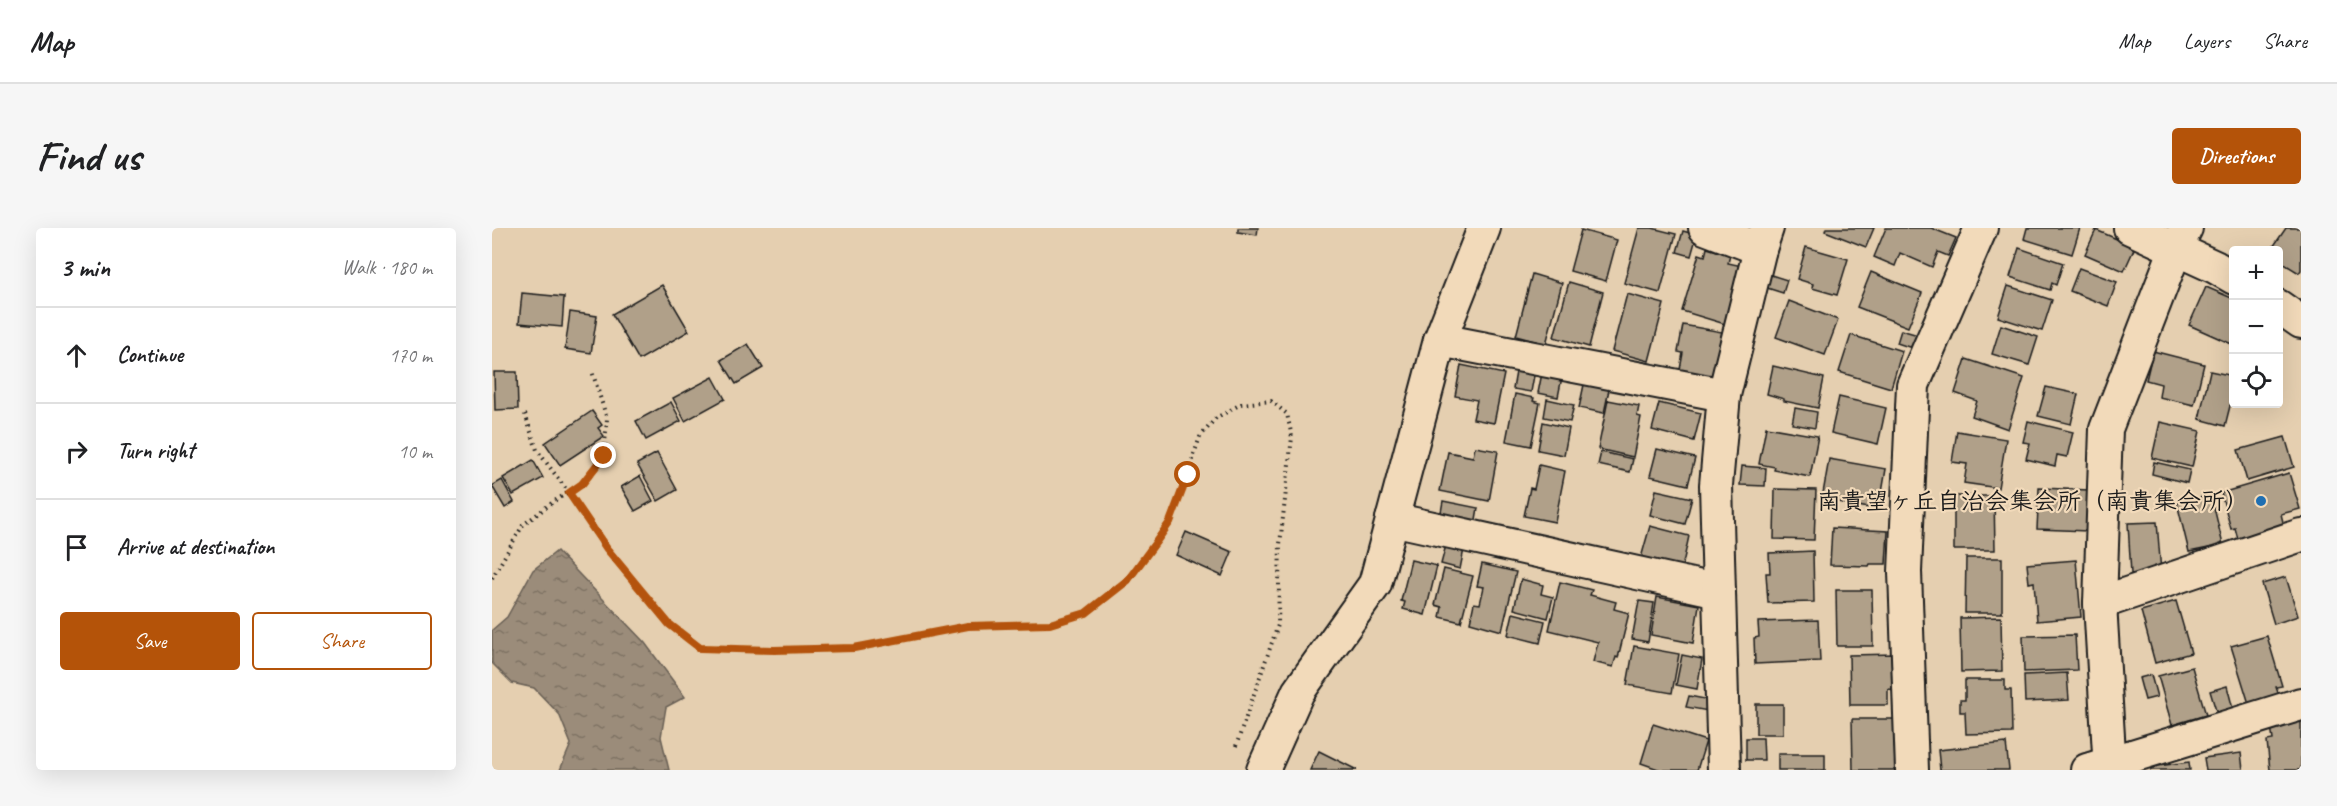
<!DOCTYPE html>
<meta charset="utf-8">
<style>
:root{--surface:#fff;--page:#f6f6f6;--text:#202124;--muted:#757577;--line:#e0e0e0;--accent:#b45309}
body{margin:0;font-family:Caveat,"Klee One",sans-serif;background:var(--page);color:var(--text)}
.controls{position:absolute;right:18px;top:18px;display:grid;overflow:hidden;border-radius:6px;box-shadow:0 6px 24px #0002}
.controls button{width:54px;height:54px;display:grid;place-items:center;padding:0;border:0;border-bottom:2px solid var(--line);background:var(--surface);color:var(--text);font:30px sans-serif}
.stop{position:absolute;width:18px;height:18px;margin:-14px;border:4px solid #b45309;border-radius:50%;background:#fff}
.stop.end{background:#b45309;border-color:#fff;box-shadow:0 2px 6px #0008}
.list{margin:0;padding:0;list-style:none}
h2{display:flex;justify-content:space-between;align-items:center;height:78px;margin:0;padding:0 24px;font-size:26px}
h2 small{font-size:20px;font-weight:400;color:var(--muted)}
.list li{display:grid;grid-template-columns:39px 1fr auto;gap:18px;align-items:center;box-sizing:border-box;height:96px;padding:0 24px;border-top:2px solid var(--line)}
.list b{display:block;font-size:22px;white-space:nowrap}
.list em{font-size:20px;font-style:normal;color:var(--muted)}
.actions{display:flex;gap:12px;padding:18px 24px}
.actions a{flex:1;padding:14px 0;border:2px solid var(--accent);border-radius:6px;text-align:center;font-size:21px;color:var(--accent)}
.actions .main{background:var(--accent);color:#fff}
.icon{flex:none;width:33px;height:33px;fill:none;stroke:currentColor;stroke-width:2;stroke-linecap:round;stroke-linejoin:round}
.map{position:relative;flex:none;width:1809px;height:542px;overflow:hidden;border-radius:6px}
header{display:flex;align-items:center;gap:36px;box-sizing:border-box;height:84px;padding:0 30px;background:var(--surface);border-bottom:2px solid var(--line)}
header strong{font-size:28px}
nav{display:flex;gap:33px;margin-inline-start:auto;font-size:21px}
.intro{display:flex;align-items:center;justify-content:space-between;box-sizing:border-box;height:144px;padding:0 36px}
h1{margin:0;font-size:42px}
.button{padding:15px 27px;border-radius:6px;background:var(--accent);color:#fff;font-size:21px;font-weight:700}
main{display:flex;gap:36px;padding:0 36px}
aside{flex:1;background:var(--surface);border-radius:6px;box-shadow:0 6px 24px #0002}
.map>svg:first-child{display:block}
.water{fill:url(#water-ripples);stroke:#685f54;stroke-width:1.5}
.building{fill:#b0a089;stroke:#1c1c1c;stroke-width:1.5}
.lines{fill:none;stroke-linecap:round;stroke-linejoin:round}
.minor-casing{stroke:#1c1c1c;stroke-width:36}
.path{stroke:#1c1c1c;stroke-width:4;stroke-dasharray:1.5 4.5;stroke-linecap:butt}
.minor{stroke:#f2daba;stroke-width:32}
.route{stroke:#b45309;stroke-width:8}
.poi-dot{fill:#1f6fb2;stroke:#f2daba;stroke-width:2}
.labels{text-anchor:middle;stroke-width:4.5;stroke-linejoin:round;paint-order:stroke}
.poi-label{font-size:24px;font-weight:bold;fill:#1c1c1c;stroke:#f2daba;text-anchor:end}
</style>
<header>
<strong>Map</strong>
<nav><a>Map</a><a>Layers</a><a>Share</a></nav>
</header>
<div class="intro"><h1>Find us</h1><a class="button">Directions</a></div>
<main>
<aside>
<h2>3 min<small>Walk · 180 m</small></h2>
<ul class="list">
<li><svg class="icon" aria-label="ahead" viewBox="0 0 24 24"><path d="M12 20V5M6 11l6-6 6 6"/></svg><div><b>Continue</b></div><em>170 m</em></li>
<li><svg class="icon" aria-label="right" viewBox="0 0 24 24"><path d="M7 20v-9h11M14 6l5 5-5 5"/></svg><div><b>Turn right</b></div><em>10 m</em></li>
<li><svg class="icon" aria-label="arrive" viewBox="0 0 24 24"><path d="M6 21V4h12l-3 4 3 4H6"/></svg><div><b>Arrive at destination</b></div></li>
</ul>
<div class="actions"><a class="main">Save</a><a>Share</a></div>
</aside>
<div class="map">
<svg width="1809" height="542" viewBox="0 0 1809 542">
<defs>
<pattern id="water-ripples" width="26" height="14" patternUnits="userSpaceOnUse" patternTransform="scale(1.5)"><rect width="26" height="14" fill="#9b8c7a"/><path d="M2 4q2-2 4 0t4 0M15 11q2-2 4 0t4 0" fill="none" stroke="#7e7263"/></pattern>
</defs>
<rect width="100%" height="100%" fill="#e5cfb0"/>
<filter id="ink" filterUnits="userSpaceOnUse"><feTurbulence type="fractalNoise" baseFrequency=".0167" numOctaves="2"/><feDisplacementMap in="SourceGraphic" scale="12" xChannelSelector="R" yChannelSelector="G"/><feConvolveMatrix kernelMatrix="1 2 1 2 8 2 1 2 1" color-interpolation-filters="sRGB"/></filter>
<g filter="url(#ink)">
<polygon class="water" points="65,323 153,415 193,469 174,479 169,509 177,542 68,542 79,516 67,486 42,460 20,455 0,435 0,402 15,389 41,342"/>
<g class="building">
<polygon points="746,0 766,0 765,7 746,4"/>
<polygon points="1147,0 1160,0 1184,6 1168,65 1132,55"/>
<polygon points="1334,0 1382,0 1374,19 1333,3"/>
<polygon points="1394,0 1439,0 1464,10 1456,28 1446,24 1440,39 1408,25 1403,38 1382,29"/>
<polygon points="1535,0 1588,0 1580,26 1532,11"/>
<polygon points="1794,0 1809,0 1809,42 1807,45 1786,32 1786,22 1779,22"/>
<polygon points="1089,2 1125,12 1114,53 1078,43"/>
<polygon points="1604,2 1643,19 1632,43 1593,26"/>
<polygon points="1191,3 1205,7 1199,28 1185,24"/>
<polygon points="1314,19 1356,31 1345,67 1320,60 1321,56 1305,51"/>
<polygon points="1215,20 1238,27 1236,35 1250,38 1233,96 1190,83 1207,26 1213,28"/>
<polygon points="1527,20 1571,35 1564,57 1560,55 1558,62 1518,49"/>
<polygon points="1587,40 1625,54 1616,78 1578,63"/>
<polygon points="1379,44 1430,65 1416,99 1365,79"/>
<polygon points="1040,46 1070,55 1054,116 1024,108"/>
<polygon points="1276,46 1295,52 1291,65 1272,59"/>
<polygon points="1077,54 1111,64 1097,119 1062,109"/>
<polygon points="170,57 197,103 147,132 120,86"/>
<polygon points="1516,58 1560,72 1550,103 1506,89"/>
<polygon points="1714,59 1742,71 1742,117 1697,97"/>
<polygon points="30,65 72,69 70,99 27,95"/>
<polygon points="1135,66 1172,76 1157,133 1120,123"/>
<polygon points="1297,73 1346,92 1333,127 1284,109"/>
<polygon points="78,84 105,88 99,125 73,121"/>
<polygon points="1191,97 1230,104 1220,154 1187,147 1191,125 1186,124"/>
<polygon points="1509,97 1546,109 1537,137 1500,126"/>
<polygon points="1409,102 1433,109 1429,123 1405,115"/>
<polygon points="1359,107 1410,123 1399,160 1347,144"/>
<polygon points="256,116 271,140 244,156 229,132"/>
<polygon points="1661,123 1712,136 1702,177 1667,169 1669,156 1654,152"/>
<polygon points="1474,131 1532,150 1516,201 1480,188 1485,173 1463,165"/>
<polygon points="969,137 1012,146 1002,195 981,191 985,172 963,168"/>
<polygon points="1025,138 1043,142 1039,164 1021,161"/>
<polygon points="1281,138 1332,150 1326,180 1292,173 1292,171 1275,166"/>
<polygon points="1718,143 1742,148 1742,162 1733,198 1707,191"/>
<polygon points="2,144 25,144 26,181 3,182"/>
<polygon points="1050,145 1070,149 1066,169 1046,165"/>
<polygon points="221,149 233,171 193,193 181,170"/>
<polygon points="1093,152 1118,157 1112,185 1087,180"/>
<polygon points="1554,159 1586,166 1579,196 1546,188"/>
<polygon points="1023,166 1042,170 1041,173 1048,175 1039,218 1014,213"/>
<polygon points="1347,169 1394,180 1386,216 1339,205"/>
<polygon points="1055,171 1082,177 1078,194 1052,189"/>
<polygon points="1116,172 1147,178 1145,188 1149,189 1141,229 1106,221"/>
<polygon points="179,174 189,193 154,212 144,193"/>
<polygon points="1167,175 1209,185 1202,213 1160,202"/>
<polygon points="1303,180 1325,184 1323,200 1300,196"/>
<polygon points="100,183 110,197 106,200 112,208 68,237 53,215"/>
<polygon points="1536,193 1581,204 1575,229 1565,227 1563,238 1534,231 1538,215 1531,214"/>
<polygon points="1051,194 1077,200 1072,227 1046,222"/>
<polygon points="1668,194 1708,203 1700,239 1660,230"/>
<polygon points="1274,199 1326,208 1318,249 1282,242 1283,239 1267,236"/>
<polygon points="1465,203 1514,211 1506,260 1472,255 1475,236 1460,234"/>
<polygon points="1793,209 1802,239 1755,253 1746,222"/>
<polygon points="983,219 1006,223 997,273 948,263 956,224 981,229"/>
<polygon points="1165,221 1203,230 1196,257 1158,248"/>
<polygon points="1109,224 1141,231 1138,244 1106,237"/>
<polygon points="165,225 185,262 166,273 145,236"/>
<polygon points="1337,231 1394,241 1387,282 1330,271"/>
<polygon points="41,232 51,250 21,267 11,250"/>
<polygon points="1662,234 1698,242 1695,255 1660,246"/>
<polygon points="1047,237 1073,243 1063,294 1032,288 1038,260 1042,261"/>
<polygon points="1250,238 1274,240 1273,258 1248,257"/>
<polygon points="1797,245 1808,281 1789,286 1793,302 1747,315 1743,300 1739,301 1729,265"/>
<polygon points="148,248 161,273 143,283 129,259"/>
<polygon points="10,252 22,274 13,280 0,258"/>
<polygon points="1547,260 1597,262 1596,303 1545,301"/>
<polygon points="1283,261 1324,262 1322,312 1282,311"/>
<polygon points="1164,262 1200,270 1193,296 1158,287"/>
<polygon points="1719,267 1731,317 1697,324 1685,275"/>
<polygon points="1462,268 1502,268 1503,322 1462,322"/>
<polygon points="951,273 986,280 983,297 948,290"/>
<polygon points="1665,294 1669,344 1639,346 1636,295"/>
<polygon points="1158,298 1197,308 1190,340 1149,330"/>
<polygon points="1340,300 1396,303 1394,336 1378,336 1377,338 1338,337"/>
<polygon points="694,304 740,324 730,348 684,327"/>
<polygon points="954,317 972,321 968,341 949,336"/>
<polygon points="1321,323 1322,374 1276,375 1274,345 1278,345 1277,325"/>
<polygon points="1474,330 1510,330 1510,385 1473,385"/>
<polygon points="919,332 945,338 933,387 911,381 913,374 909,373"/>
<polygon points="1584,332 1589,389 1545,393 1542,354 1537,355 1535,336"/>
<polygon points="990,336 1024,344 1010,403 978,394 982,375 988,376 992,359 985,358"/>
<polygon points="952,341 981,348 969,394 948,389 950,379 943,377"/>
<polygon points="1794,349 1806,388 1782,396 1770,356"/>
<polygon points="1029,351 1051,357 1049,366 1061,369 1056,390 1022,381"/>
<polygon points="1068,354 1100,362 1098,367 1124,374 1122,381 1137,385 1126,430 1124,429 1121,439 1101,434 1106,414 1057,402"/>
<polygon points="1344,362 1380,362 1381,418 1345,418"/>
<polygon points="1165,369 1207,377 1201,415 1159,407"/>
<polygon points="1147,373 1162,375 1156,414 1140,411"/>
<polygon points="1684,373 1699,425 1663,435 1649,383"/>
<polygon points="1021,385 1053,393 1048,415 1016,407"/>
<polygon points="1509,389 1510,443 1469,444 1468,390"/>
<polygon points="1326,392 1328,433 1263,436 1262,410 1267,409 1266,394"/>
<polygon points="1583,407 1585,442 1532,444 1531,408"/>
<polygon points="1775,408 1790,458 1784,459 1788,470 1758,479 1739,418"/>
<polygon points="1142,418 1187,426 1180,465 1135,457"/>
<polygon points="1404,426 1405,462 1396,461 1396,477 1358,477 1357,427"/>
<polygon points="1190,427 1210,431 1205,461 1184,457"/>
<polygon points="1700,439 1714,487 1680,497 1666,448"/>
<polygon points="1575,445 1577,472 1533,474 1532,447"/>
<polygon points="1659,447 1665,469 1653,472 1647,450"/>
<polygon points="1473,452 1513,452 1513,462 1519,462 1520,505 1474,506 1473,484 1468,484 1468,472 1473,472"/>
<polygon points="1735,458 1741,481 1725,486 1718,463"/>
<polygon points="1197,468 1218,472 1216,483 1194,479"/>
<rect x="1264" y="476" width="27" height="30"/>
<polygon points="1360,491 1402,491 1403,542 1361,542"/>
<polygon points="1809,494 1809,542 1778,542 1775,513 1781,512 1779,498"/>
<polygon points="1161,496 1214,513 1205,542 1169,542 1149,535"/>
<polygon points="1254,510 1271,510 1272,532 1254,532"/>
<polygon points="1514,515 1517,542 1448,542 1446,522"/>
<polygon points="827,523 865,542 818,542"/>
<polygon points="1749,525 1751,542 1714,542 1712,530"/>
<rect x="1286" y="526" width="47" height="16"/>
<polygon points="1697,534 1698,542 1659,542 1658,539"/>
</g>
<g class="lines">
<defs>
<g id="minor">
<polyline points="1213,0 1268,21"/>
<polyline points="1638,0 1723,39 1742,50"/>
<polyline points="1786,78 1809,94"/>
<polyline points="948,112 1232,167"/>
<polyline points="900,291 1227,363"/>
<polyline points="1608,375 1809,307"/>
<polyline points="771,542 806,464 883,356 948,112 992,0"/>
<polyline points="1232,542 1224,257 1232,167 1268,21 1275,0"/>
<polyline points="1420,542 1413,344 1421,157 1489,0"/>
<polyline points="1595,542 1809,476"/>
<polyline points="1618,542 1608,375 1614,201 1684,20 1694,0"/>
</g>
</defs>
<use href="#minor" class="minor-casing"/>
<g class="path">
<polyline points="33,186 45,222 77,265 115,321 177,396 208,420 282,422 362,420 475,398 558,396 594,385 636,352 678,294 708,209 724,190 749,176 779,173 795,186 800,209 788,316 786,397 743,521"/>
<polyline points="0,350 31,297 61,274 90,256 112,228 115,191 100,143"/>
</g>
<use href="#minor" class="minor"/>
</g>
</g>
<g class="lines" filter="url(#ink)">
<polyline class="route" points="112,228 90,256 77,265 115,321 177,396 208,420 282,422 362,420 476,398 558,396 594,385 636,352 664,314 678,294 696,247"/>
</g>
<circle class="poi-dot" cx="1769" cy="273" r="6"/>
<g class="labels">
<g class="poi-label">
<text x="1757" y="281">南貴望ヶ丘自治会集会所（南貴集会所）</text>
</g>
</g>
</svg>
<div class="controls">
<button>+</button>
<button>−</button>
<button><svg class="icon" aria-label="locate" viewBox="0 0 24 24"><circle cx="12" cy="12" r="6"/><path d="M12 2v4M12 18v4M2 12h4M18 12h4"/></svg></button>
</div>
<div class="stop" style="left:696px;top:247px"></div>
<div class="stop end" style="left:112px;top:228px"></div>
</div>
</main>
